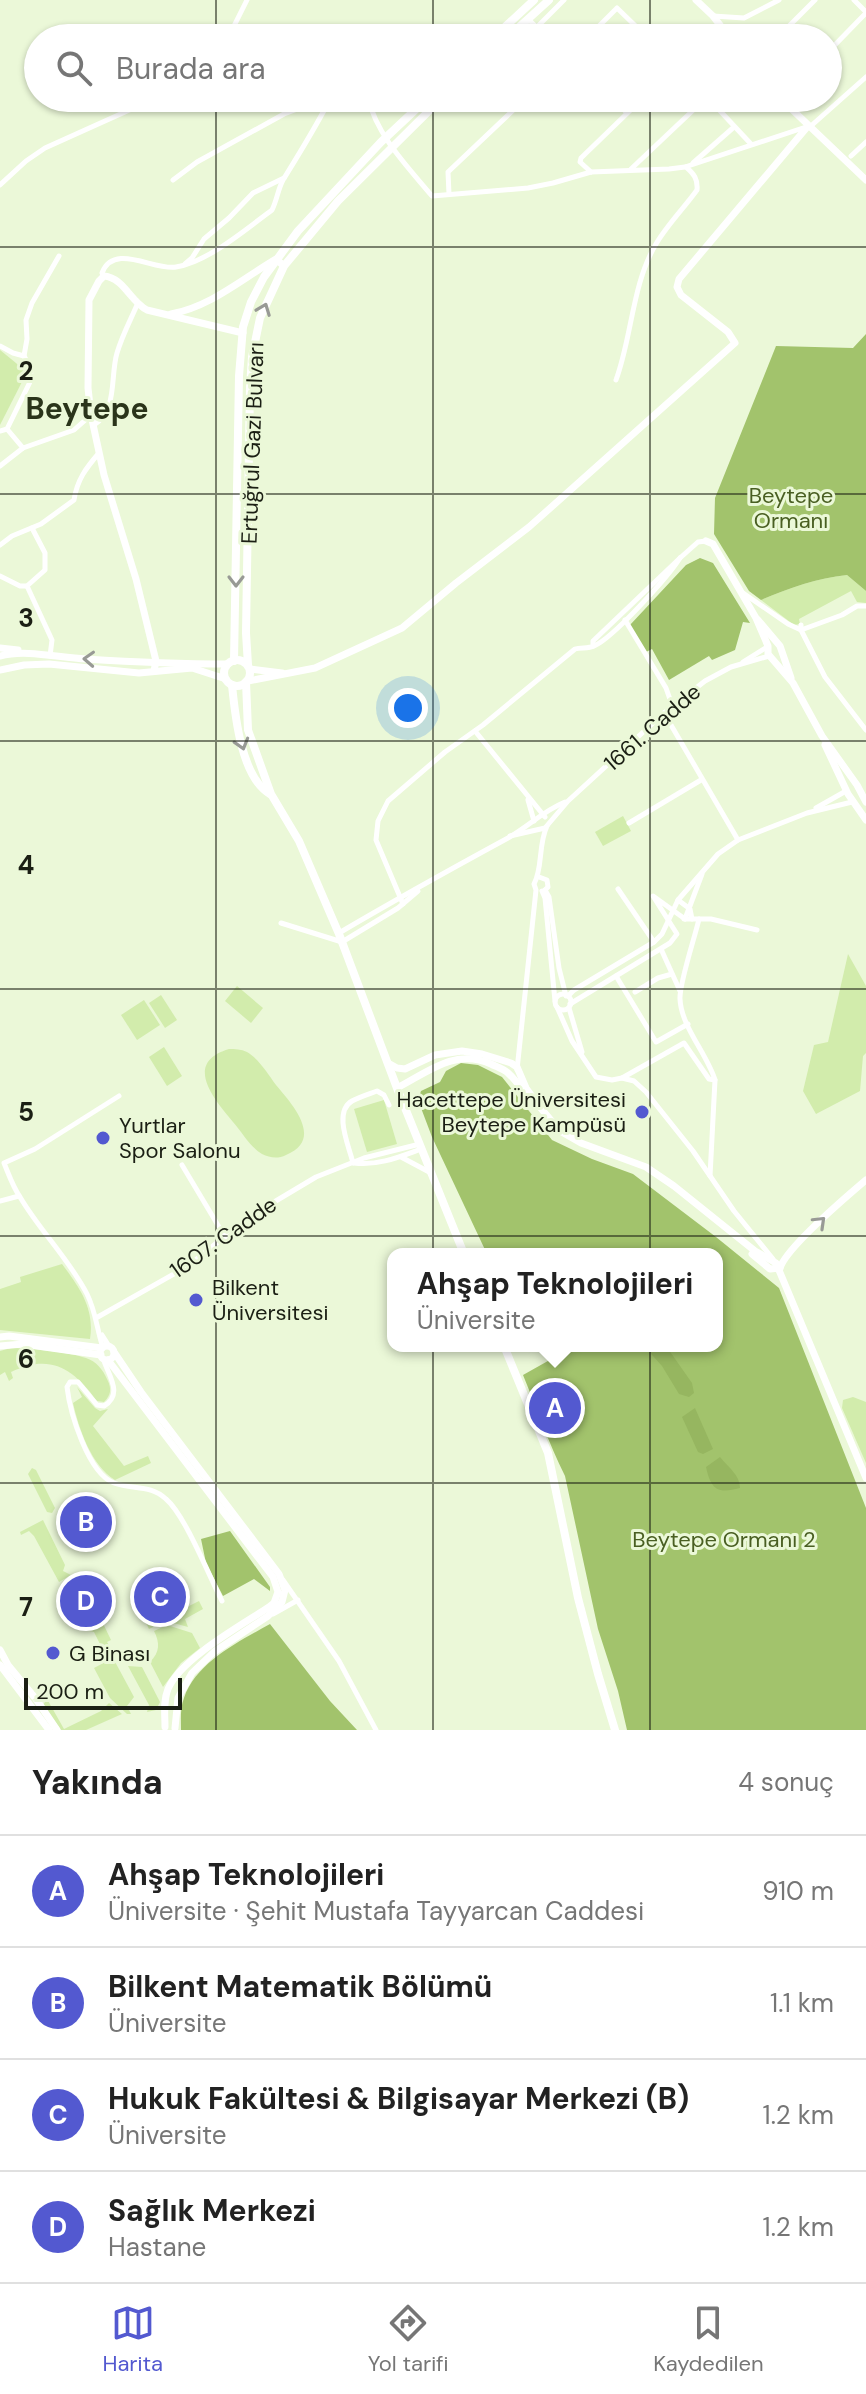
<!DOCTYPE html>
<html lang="tr">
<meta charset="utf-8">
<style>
:root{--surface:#fff;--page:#f6f6f6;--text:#222;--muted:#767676;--line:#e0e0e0;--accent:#5359d0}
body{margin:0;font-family:"DM Sans",sans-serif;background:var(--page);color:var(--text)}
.scale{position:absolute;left:24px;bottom:20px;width:158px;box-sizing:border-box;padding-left:8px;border:4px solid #1b1f14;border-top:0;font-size:22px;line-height:28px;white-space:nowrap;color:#1b1f14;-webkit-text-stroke:6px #ebf8d8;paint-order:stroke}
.you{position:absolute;left:408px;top:708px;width:28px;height:28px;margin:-20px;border:6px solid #fff;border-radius:50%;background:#1a73e8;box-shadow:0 0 0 12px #1a73e833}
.badge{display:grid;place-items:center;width:52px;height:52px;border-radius:50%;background:var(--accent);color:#fff;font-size:26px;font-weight:700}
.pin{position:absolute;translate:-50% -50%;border:4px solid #fff;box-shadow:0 2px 8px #0006}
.popup{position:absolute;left:387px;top:1248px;width:336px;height:104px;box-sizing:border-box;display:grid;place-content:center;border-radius:16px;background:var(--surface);filter:drop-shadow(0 2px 6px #0005);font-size:26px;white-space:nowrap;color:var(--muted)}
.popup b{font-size:30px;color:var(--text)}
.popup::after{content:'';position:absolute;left:50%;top:100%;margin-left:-16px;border:16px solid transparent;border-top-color:var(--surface)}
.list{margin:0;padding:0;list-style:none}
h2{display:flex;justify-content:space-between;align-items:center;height:104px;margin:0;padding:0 32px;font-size:34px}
h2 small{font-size:26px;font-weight:400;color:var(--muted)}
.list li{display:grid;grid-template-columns:52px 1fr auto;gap:24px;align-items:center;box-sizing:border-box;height:112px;padding:0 32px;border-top:2px solid var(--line)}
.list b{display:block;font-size:30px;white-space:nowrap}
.list p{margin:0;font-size:26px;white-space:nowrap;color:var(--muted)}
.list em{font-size:26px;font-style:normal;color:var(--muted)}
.icon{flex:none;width:44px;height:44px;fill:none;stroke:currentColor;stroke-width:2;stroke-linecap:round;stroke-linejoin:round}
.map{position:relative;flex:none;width:866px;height:1730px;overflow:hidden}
.search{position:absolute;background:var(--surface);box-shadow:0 2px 6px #0004;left:24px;right:24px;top:24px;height:88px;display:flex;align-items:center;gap:20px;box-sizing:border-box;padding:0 28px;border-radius:44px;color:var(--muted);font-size:30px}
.sheet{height:552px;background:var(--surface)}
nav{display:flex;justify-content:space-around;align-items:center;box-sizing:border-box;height:112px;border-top:2px solid var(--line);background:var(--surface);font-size:22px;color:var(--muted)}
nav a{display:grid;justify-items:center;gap:4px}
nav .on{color:var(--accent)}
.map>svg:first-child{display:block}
.green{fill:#d2ecac}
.forest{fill:#a2c36c}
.water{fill:#96b660}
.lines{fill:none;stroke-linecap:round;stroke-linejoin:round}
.minor{stroke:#fff;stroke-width:5}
.tertiary{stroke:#fff;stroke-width:7}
.secondary{stroke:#fff;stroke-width:8}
.oneway{stroke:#989a95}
.grid{fill:none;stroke:#1b1f14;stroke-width:2;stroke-opacity:0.55}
.poi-dot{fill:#5359d0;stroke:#ebf8d8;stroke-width:3}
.labels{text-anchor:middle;stroke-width:6;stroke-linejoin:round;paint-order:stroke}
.street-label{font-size:22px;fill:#1b1f14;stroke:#ebf8d8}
.park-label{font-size:22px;fill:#495f22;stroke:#ebf8d8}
.poi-label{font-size:22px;fill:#1b1f14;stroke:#ebf8d8;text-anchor:start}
.district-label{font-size:30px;font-weight:bold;fill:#2a341a;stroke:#ebf8d8}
.grid-label{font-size:26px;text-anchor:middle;font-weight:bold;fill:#1b1f14;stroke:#ebf8d8;stroke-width:6;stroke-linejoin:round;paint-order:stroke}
</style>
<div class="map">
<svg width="866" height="1730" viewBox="0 0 866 1730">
<rect width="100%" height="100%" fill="#ebf8d8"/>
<g class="green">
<polygon points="0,350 27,372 0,425"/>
<path d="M847,575L866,591V603L857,602L851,591L799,619L800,624L794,625L761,600C789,588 817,578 847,575Z"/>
<polygon points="623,816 631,831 603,846 595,832"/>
<polygon points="848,954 866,986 866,1053 863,1056 860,1091 816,1114 803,1091 814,1045 828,1042"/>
<polygon points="237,986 263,1008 251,1023 225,1001"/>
<polygon points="161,995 177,1020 165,1028 149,1003"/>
<polygon points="144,1000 160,1025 137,1040 121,1015"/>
<polygon points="164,1047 182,1076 167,1086 149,1057"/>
<path d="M229,1049C235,1049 241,1049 247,1052C259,1059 268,1074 276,1085C291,1103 325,1139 286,1155C278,1159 270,1158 262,1154C250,1147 242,1132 233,1122C215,1100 182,1063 229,1049Z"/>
<polygon points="384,1100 397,1144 367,1152 354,1109"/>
<path d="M62,1264C79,1287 95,1308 90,1339L0,1330V1289L21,1282L20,1277Z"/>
<path d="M11,1348C30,1348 68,1352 86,1358C96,1361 103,1370 107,1379C112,1389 111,1395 104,1402L97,1401C73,1368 50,1353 11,1372L13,1378L9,1381L5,1372L0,1375V1351Z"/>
<path d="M77,1387L95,1408L100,1411L108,1409L93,1426L124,1466L148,1456L151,1463L115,1480C91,1465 79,1429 73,1403L82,1397Z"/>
<polygon points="853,1397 866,1402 866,1463 842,1408 843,1400"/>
<polygon points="32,1468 36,1470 55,1508 52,1513 47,1512 28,1474"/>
<polygon points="43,1520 65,1565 63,1571 71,1575 59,1582 34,1536 29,1531 21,1535 20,1532"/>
<polygon points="149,1594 142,1600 145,1606 151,1603 151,1607 148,1608 148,1610 161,1619 172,1617 172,1612 175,1613 199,1601 203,1609 185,1619 188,1627 166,1621 149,1629 135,1600"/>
<polygon points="98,1613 111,1640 107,1642 110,1647 92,1656 90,1650 100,1644 94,1632 79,1629 76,1624"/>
<path d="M167,1625L192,1633L200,1648L181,1663L163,1687L150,1662C160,1652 160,1643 154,1631Z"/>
<polygon points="113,1658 134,1697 127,1706 131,1714 127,1714 110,1698 94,1668"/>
<polygon points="128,1666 142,1667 160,1702 156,1710 147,1712 149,1705"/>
<polygon points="47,1699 64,1729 101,1711 109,1703 122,1714 86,1730 61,1730 43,1705"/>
</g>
<g class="forest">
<path d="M866,334V591L847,575C817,578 789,588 761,600L749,591L714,534L715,498L776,346L853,348Z"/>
<polygon points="700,558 713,563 750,623 743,622 735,650 712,660 709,656 669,680 652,649 646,652 630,625 686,565"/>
<path d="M461,1063L478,1065L502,1077L552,1140L592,1159L633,1174L716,1237L779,1288L866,1508V1730H627L618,1691L598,1629L565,1476C549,1444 537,1409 523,1375L555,1357L550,1346H717V1254H487L432,1137L418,1100L421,1091L440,1082L446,1071Z"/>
<polygon points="230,1531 270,1587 270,1591 254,1579 223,1596 206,1563 201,1539"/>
<path d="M270,1624L330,1701L357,1730H181C181,1719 180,1708 184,1698C196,1662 240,1641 270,1624Z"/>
</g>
<g class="water">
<polygon points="644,1346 666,1346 692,1383 694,1393 689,1397 679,1394 662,1366"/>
<polygon points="695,1408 713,1449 703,1454 698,1452 682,1417"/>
<path d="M720,1457C728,1467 740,1475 740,1488C718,1494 711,1490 706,1467Z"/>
</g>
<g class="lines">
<g class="minor">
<polyline points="854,0 866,12"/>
<polyline points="713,16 744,18 779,0"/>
<polyline points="529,20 548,38"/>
<polyline points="537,27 564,0"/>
<polyline points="228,38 247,0"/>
<polyline points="587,38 617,8 648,38"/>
<polyline points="777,38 815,0"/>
<polyline points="828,52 866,13"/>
<path d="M368,98C377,136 408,167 432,196L528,188L553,183L591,172L669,169L685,167L812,125L866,77"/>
<polyline points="612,98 627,113"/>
<polyline points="708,98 751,144"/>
<polyline points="851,156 866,142"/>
<polyline points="693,163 734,127"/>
<polyline points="631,169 706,98"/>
<polyline points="591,172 580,162 581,158 643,98"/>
<polyline points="173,180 197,162 284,114 308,105 348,98"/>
<polyline points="0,185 26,161 45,148 156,98"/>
<polyline points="449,194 448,172 526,98"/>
<polyline points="185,264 192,258 204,239 229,218 253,193 284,178"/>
<path d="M104,276L102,273C114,242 154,271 176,267C208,262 246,229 272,210C277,200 278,189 283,180C299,154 314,130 328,103"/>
<polyline points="0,346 13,353 24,356"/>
<path d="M616,380C632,337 632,284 656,244C667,225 684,208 697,190C698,179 694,174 686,167"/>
<path d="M94,425C118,410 110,376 117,353C122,336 130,321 137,305"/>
<polyline points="7,429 23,448"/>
<polyline points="0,431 7,429 30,382 31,369 24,356 27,339 26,320 32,303 59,256"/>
<polyline points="0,466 23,448 74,430 91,415"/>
<path d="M0,545L12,536L41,524L74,500C77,480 86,468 99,453"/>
<polyline points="0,576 20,586 27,586 45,570 45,553 32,528"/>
<polyline points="27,586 52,640 50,656"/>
<polyline points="743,593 788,624 801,630 842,615 857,606 866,606"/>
<polyline points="625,620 666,688 672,705"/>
<polyline points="801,625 801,630 825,677 866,730"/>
<polyline points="593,646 593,641 680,558 698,542 706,541"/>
<polyline points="743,662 767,647"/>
<polyline points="664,713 738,840"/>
<polyline points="475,731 545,817"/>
<polyline points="528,800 534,821"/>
<polyline points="816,808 846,791"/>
<polyline points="629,823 701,780"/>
<polyline points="510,836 545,828 568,801 664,713 705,681 731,667 769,656"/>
<polyline points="539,877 547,880 548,887 545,890"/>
<polyline points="618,889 654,942"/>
<polyline points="545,890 549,897 559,968 566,996"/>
<polyline points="542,891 545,898 555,1001"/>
<polyline points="678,900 690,909 692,919"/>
<path d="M403,904L376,840L378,821L388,801L445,752L483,725L575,649C581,647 588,649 594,646C613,638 668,577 680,558"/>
<polyline points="684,919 711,919 757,930"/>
<path d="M699,919C695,937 679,984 680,999C681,1026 707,1054 715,1080L710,1176"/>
<polyline points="281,923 342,942 398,908 418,891"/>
<path d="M339,933C395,900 451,869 508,838C529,826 543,811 565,802"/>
<polyline points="661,949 680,991"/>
<polyline points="616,976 656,1042 688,1024"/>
<polyline points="635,992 658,978 672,974"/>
<circle cx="563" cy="1002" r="8"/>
<polyline points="568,996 574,990 654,942 662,934 678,900 718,854 738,840 807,813 852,802"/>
<polyline points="570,1004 670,943 677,934 653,896 685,919 702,874"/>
<polyline points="557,1007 572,1041 596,1077 612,1080 622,1078 634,1081 646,1092 693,1151 734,1211 773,1259"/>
<polyline points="569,1008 582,1052"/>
<path d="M517,1070L536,890L534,884C543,868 538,845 547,826"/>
<polyline points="622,1078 684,1043 709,1079 715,1080"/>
<polyline points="401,1157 431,1173"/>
<path d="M353,1163C349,1146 333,1112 352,1101C359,1097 369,1094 377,1091L384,1095L389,1105"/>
<path d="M354,1163C378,1166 399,1157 421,1149"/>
<polyline points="182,1165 225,1237"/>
<polyline points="0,1201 19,1196"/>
<polyline points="96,1318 188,1266 249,1217 316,1177 364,1158 420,1144"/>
<polyline points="102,1335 109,1346"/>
<path d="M103,1348C97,1330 96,1312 87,1294C69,1259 40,1231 20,1197C13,1187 9,1175 4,1163L35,1149L119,1096"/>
<path d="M103,1358C108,1375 124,1394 104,1406L97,1405L78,1382H70L67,1387C70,1413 88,1473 114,1483C133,1490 150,1484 166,1499C185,1515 209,1576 222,1601"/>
<polyline points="283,1580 339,1661 376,1730"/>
<polyline points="273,1614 298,1600"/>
</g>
<g class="tertiary">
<polyline points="696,0 713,16 730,38"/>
<polyline points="780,98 866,180"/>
<path d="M171,314C210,307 242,279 276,259L284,266"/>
<polyline points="706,541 713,544 756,618 768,646 768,654 793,683 822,736 857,785 866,802"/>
<polyline points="758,620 780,646 791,678"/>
<polyline points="0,648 18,650"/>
<path d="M0,656C27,649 59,658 86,659C133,662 181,664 228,664"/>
<polyline points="250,669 282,673"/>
<polyline points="0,670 24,665 49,664 139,673 192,668 226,679"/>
<path d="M154,671L156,661L136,579L104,475L91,415L88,388L89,300L99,281L104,276C124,278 130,301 147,310L243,333"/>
<polyline points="248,681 315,668 402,628 456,583 529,527 735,343 728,332 681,295 677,287 679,279 808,126"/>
<polyline points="825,745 848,794 866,820"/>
<polyline points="388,1063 397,1068 405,1069 435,1055 462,1051 482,1054 511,1063 517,1067 526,1088 539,1106 560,1131 581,1143 646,1167 674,1186 755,1251 776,1263 866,1478"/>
<path d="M397,1088C428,1072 455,1048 491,1064C497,1067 504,1069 508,1073C516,1080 522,1090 528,1098"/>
<polyline points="752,1254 770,1269 780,1268"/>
<path d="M780,1268C787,1247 846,1197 866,1180"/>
<polyline points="0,1337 9,1336 102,1348"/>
<polyline points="0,1346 23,1344 101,1355"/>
<circle cx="107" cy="1353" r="7"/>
<polyline points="114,1352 141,1392 279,1574 285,1590 282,1602 268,1616 214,1652 192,1673 178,1698 175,1728"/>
<path d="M108,1360L273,1577L278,1592L274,1603L269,1607C242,1625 180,1659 168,1689C163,1701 165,1714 165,1727"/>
<polyline points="0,1650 8,1665 36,1699 57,1730"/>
<polyline points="0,1665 49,1730"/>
</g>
<g class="secondary">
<polyline points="493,38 534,0"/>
<polyline points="507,38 549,0"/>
<circle cx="237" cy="673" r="13"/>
<polyline points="234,661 239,376 243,327 251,302 264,277 298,231 381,142 428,98"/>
<polyline points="248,665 246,633 250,387 252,357 260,318 284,266 338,201 442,98"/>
<polyline points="246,682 248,730 271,794 299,841 339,934 397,1088 464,1254"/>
<path d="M232,685C235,715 241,777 270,794"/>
<polyline points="504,1346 548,1453 578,1598 598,1674 615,1730"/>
</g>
</g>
<defs><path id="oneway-chevron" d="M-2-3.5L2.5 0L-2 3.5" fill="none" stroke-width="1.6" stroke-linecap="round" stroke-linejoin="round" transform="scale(2)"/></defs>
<g class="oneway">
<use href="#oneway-chevron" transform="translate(264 309) rotate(-69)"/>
<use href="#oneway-chevron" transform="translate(236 581) rotate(90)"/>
<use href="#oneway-chevron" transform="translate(89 659) rotate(-177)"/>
<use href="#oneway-chevron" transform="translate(242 744) rotate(74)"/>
<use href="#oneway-chevron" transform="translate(820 1222) rotate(-44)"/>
</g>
<path class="grid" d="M216,0V38M433,0V38M650,0V38M216,98V1730M433,98V1730M650,98V1730M0,247H866M0,494H866M0,741H866M0,989H866M0,1236H866M0,1483H866"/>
<g class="poi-dot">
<circle cx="642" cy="1112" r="8"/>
<circle cx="103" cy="1138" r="8"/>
<circle cx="196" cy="1300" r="8"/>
<circle cx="53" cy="1653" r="8"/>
</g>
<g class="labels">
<g class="street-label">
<text transform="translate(252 443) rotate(-88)" y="8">Ertuğrul Gazi Bulvarı</text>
<text transform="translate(652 727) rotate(-41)" y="8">1661. Cadde</text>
<text transform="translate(223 1237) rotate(-35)" y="8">1607. Cadde</text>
</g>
<g class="park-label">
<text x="791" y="503">Beytepe<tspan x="791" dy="25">Ormanı</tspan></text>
<text x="724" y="1547">Beytepe Ormanı 2</text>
</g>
<g class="poi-label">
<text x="626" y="1107" text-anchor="end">Hacettepe Üniversitesi<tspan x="626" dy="25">Beytepe Kampüsü</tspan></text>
<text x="119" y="1133">Yurtlar<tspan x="119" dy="25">Spor Salonu</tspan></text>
<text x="212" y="1295">Bilkent<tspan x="212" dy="25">Üniversitesi</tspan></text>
<text x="69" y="1661">G Binası</text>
</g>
<g class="district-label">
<text x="87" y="419">Beytepe</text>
</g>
</g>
<g class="grid-label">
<text x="26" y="380">2</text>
<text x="26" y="627">3</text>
<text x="26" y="874">4</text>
<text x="26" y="1121">5</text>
<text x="26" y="1368">6</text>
<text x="26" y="1616">7</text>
</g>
</svg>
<div class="scale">200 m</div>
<div class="you"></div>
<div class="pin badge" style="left:555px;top:1408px">A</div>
<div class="popup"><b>Ahşap Teknolojileri</b>Üniversite</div>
<div class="pin badge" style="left:86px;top:1522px">B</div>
<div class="pin badge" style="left:160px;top:1597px">C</div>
<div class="pin badge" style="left:86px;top:1601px">D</div>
<div class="search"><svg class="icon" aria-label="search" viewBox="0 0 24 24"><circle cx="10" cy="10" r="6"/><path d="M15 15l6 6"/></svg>Burada ara</div>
</div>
<section class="sheet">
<h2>Yakında<small>4 sonuç</small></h2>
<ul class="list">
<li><span class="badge">A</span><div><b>Ahşap Teknolojileri</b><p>Üniversite · Şehit Mustafa Tayyarcan Caddesi</p></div><em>910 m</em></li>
<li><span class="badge">B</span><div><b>Bilkent Matematik Bölümü</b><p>Üniversite</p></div><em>1.1 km</em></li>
<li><span class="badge">C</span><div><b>Hukuk Fakültesi &amp; Bilgisayar Merkezi (B)</b><p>Üniversite</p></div><em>1.2 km</em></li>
<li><span class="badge">D</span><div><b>Sağlık Merkezi</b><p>Hastane</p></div><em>1.2 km</em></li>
</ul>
</section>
<nav>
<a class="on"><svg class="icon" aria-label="map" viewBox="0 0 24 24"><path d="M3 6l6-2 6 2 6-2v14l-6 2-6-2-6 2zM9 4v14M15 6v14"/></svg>Harita</a>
<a><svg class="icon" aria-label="directions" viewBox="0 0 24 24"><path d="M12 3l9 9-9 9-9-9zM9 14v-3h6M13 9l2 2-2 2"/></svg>Yol tarifi</a>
<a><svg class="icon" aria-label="saved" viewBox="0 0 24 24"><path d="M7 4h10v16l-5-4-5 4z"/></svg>Kaydedilen</a>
</nav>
